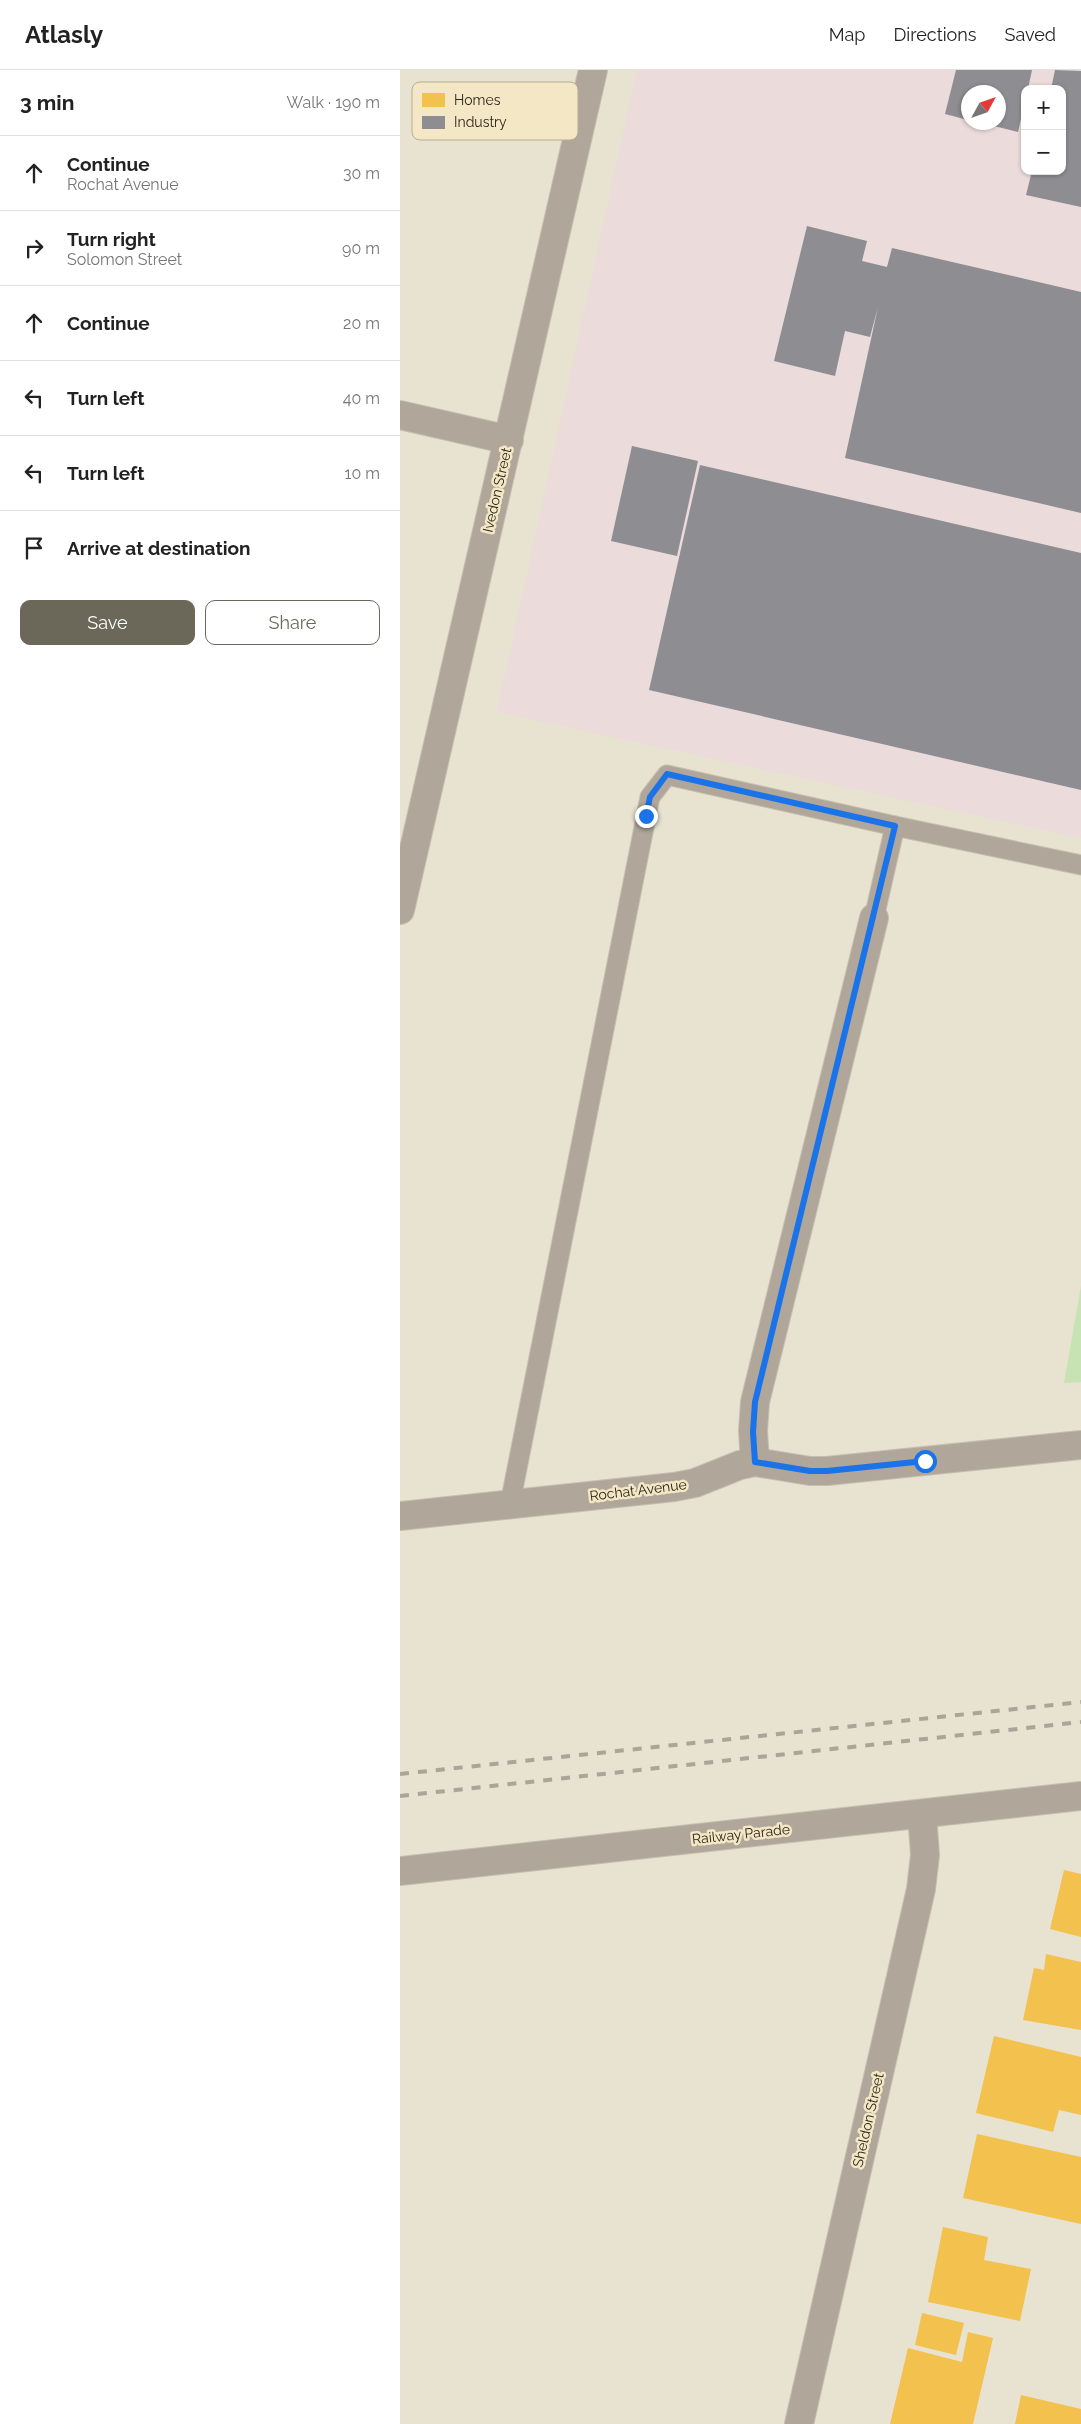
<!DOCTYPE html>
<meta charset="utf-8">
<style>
:root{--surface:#fff;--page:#f6f6f6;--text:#222;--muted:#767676;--line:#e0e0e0;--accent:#6c6859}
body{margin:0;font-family:Raleway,sans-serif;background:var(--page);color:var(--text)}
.controls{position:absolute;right:15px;top:15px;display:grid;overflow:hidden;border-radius:10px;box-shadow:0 1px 4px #0004}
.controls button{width:45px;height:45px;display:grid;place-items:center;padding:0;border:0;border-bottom:1px solid var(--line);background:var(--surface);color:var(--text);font:25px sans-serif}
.compass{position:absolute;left:561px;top:15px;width:45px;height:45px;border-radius:50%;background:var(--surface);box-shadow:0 1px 4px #0004;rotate:50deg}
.stop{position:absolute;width:15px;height:15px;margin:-11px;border:4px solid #1a73e8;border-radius:50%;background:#fff}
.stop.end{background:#1a73e8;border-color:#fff;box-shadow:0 1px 5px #0008}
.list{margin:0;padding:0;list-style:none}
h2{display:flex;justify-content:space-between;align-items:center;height:65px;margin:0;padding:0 20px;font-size:21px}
h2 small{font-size:16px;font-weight:400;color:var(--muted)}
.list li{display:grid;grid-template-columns:32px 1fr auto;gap:15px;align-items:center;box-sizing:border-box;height:75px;padding:0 20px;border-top:1px solid var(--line)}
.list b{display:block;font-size:19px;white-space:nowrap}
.list p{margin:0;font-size:16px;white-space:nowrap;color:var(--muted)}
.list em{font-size:16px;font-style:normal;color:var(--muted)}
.actions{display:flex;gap:10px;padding:15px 20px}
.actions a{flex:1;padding:11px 0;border:1px solid var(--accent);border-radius:10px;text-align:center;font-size:18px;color:var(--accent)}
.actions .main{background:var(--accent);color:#fff}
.icon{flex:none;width:28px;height:28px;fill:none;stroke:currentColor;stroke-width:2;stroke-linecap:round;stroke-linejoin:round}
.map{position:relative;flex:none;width:681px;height:2354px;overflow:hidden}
header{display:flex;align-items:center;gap:30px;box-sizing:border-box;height:70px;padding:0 25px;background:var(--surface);border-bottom:1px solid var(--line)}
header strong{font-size:24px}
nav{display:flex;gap:28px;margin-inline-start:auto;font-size:18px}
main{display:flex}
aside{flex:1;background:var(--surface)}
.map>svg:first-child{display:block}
.industrial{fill:#ebdbda;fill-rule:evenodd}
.green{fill:#c7e3b3}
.homes{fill:#f2c14e}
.industry{fill:#8d8d92}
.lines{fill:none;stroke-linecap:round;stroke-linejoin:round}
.lane-casing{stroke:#c4bfb1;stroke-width:21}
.street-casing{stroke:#c4bfb1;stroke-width:30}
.lane{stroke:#b0a69a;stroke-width:19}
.street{stroke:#b0a69a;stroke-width:28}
.rail{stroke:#aba498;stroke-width:4;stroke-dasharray:9 9;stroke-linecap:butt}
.route{stroke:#1a73e8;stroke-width:6}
.labels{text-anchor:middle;stroke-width:5;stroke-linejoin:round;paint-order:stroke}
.street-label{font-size:14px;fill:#2a2619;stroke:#f3e7c5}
.key{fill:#f3e7c5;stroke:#b7ad91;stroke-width:1}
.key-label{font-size:14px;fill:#2a2619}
</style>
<header>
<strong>Atlasly</strong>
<nav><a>Map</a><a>Directions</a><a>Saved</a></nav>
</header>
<main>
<aside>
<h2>3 min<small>Walk · 190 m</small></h2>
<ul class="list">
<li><svg class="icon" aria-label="ahead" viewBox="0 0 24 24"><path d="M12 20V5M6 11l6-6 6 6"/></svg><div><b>Continue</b><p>Rochat Avenue</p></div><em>30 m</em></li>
<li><svg class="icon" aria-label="right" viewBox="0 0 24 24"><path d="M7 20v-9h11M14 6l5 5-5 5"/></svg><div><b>Turn right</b><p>Solomon Street</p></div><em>90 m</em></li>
<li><svg class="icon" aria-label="ahead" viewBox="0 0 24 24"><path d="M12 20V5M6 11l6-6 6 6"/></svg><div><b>Continue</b></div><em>20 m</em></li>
<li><svg class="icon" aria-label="left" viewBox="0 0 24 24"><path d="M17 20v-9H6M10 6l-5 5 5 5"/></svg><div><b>Turn left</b></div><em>40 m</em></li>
<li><svg class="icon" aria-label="left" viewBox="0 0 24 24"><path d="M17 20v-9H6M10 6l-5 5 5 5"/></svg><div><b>Turn left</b></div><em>10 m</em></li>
<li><svg class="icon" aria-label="arrive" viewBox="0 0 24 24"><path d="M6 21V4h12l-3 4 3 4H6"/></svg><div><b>Arrive at destination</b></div></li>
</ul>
<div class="actions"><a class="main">Save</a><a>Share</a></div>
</aside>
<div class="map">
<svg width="681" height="2354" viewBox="0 0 681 2354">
<rect width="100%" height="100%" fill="#e8e2d0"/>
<path class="industrial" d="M237,0H681V768L97,642ZM625,19H662V101H625ZM568,22H598V52H568Z"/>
<polygon class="green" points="681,1216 681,1312 664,1313"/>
<g class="homes">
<polygon points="664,1800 681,1804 681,1867 650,1859"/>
<polygon points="646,1884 681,1892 681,1960 623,1950 634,1898 644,1900"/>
<polygon points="594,1966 681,1987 681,2045 659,2040 653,2062 576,2043"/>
<polygon points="577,2064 681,2087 681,2154 563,2128"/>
<polygon points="543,2157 588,2167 584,2190 631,2199 620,2251 528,2232"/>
<polygon points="522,2243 564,2253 556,2285 515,2275"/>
<polygon points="568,2262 593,2268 573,2354 490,2354 508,2278 562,2292"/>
<polygon points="621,2325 681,2339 681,2354 615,2354"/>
</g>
<g class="industry">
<polygon points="556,0 632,0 628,19 625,19 625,31 618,62 582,53 598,52 598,22 568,22 568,50 545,44"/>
<polygon points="655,0 681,1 681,137 626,125 632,101 662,101 662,19 651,19"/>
<polygon points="407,156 467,171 462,191 487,197 492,178 681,222 681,443 445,388 478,237 470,267 445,261 435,306 374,291"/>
<polygon points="232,376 298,391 277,486 211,471"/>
<polygon points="300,395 681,483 681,720 249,620"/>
</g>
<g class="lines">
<defs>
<g id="lane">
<polyline points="474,848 495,756 681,795"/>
<polyline points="110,1434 250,727 267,705 495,756"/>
</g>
<g id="street">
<polyline points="0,345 109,370"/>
<polyline points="0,840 193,0"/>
<polyline points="355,1392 353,1361 355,1332 474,848"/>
<polyline points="0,1446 274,1417 295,1413 340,1395 355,1392 410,1401 427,1401 681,1375"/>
<polyline points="0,1801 681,1726"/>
<polyline points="399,2354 521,1819 525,1785 522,1744"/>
</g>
</defs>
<use href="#lane" class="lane-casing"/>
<use href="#street" class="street-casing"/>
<use href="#lane" class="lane"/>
<use href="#street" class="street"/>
<g class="rail">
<polyline points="0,1704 681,1632"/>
<polyline points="0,1726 681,1652"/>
</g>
</g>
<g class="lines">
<polyline class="route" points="246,746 250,727 267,704 495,756 355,1332 353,1362 355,1392 410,1401 427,1401 525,1391"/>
</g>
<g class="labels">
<g class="street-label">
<text transform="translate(97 420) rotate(-77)" y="5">Ivedon Street</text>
<text transform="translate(238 1420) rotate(-7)" y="5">Rochat Avenue</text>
<text transform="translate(341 1764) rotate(-6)" y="5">Railway Parade</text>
<text transform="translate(468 2050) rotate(-77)" y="5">Sheldon Street</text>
</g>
</g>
<rect x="12" y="12" width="166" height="58" rx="8" class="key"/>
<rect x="22" y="23" width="23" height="14" fill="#f2c14e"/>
<rect x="22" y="46" width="23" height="13" fill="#8d8d92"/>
<g class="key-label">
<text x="54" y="35">Homes</text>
<text x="54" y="57">Industry</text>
</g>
</svg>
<div class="controls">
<button>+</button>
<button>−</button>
</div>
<svg class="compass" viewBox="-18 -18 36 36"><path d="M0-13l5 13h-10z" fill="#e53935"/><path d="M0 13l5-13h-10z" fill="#767676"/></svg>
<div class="stop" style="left:525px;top:1391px"></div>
<div class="stop end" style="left:246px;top:746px"></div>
</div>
</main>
